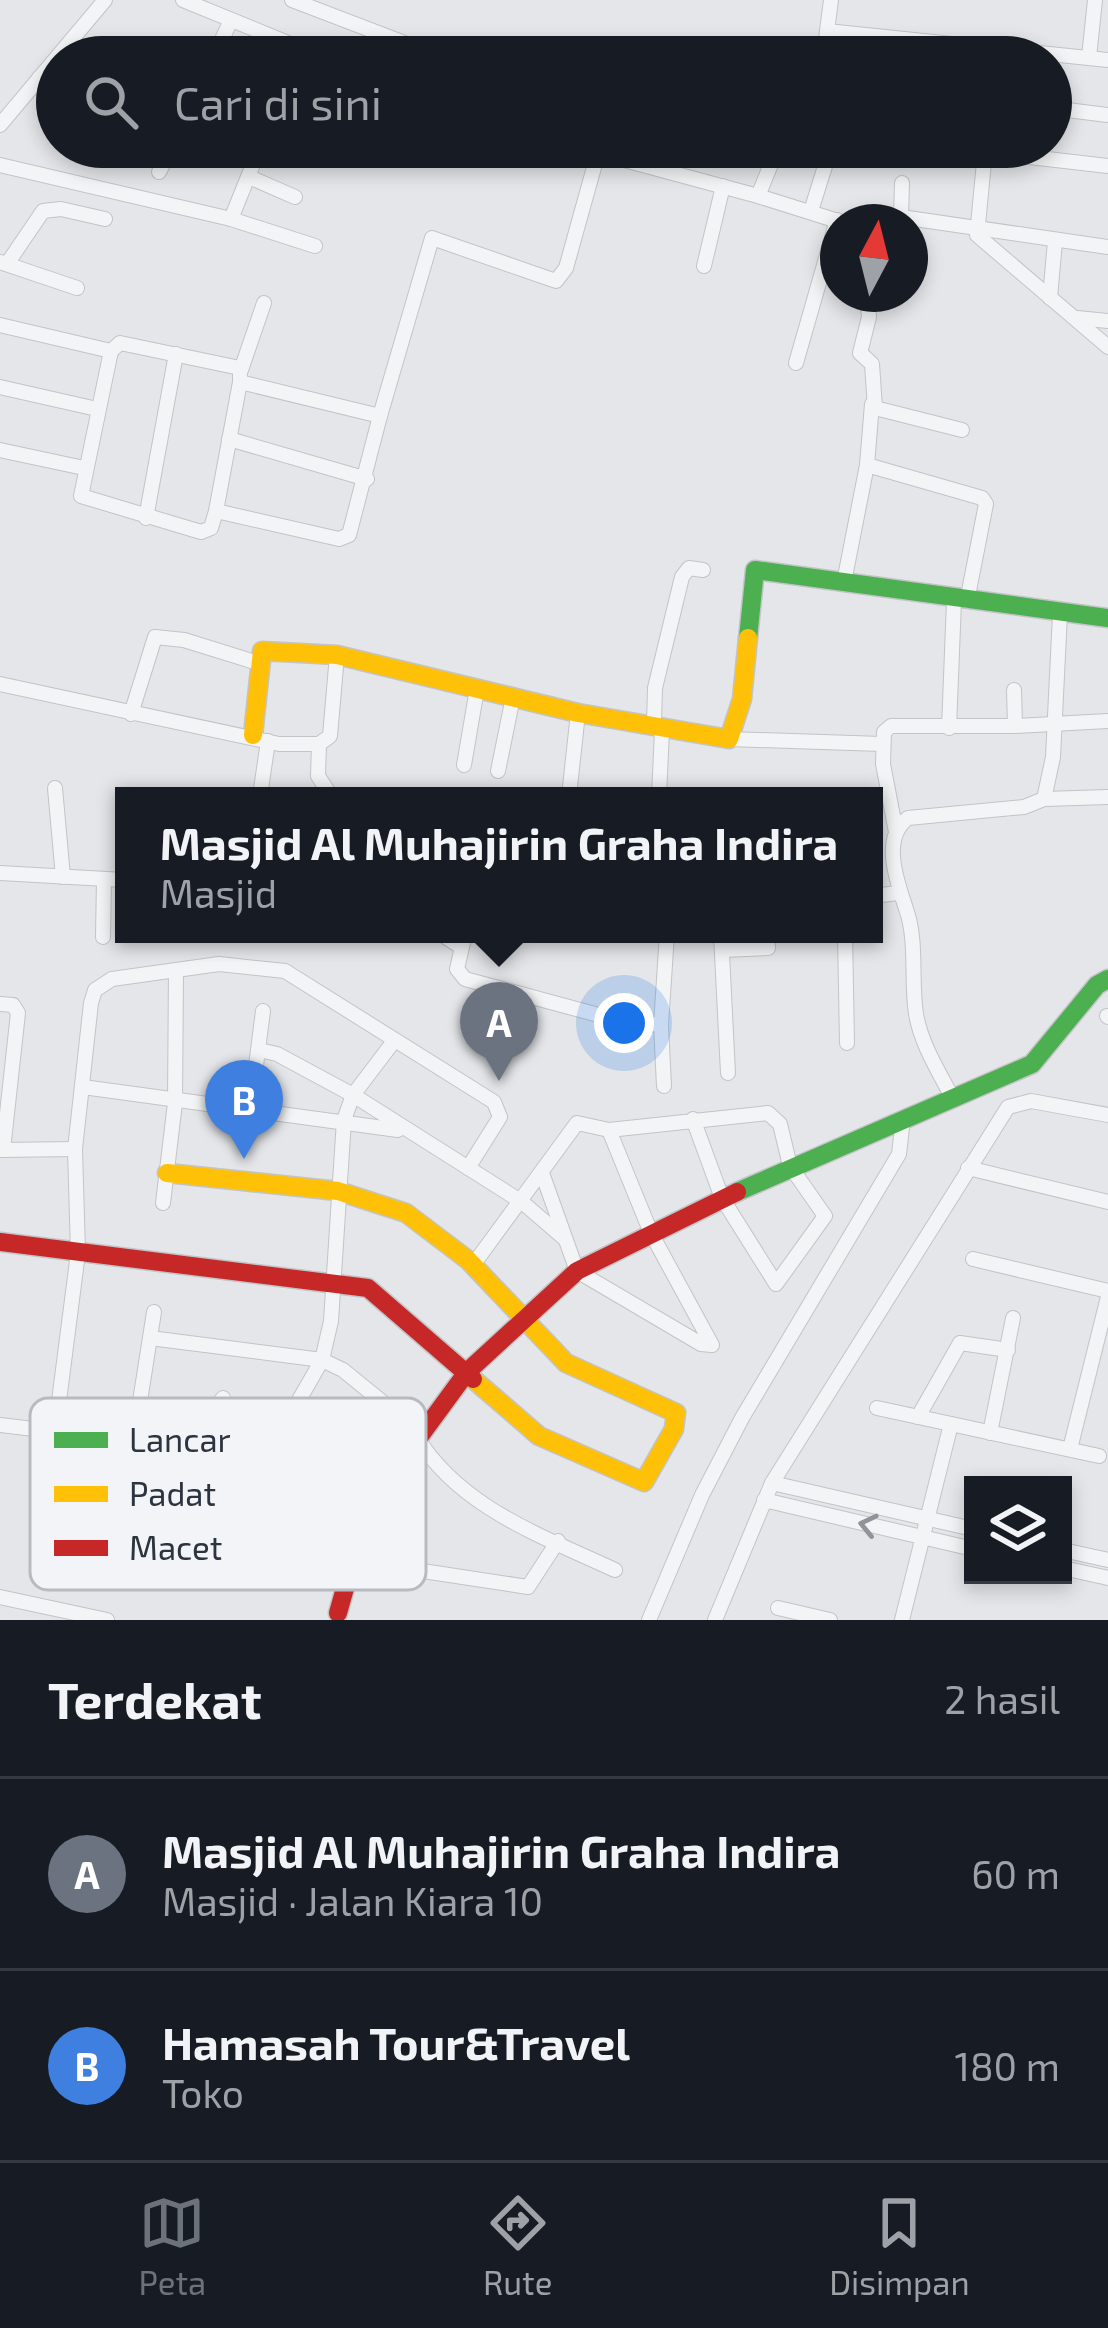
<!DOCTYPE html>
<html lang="id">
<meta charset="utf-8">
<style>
:root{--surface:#171b24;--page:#242831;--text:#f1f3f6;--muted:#9ea1a6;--line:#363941;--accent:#6c727b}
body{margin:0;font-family:"Exo 2",sans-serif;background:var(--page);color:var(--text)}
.controls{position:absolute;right:36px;bottom:36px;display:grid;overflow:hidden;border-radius:0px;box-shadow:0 6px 18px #0003}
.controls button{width:108px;height:108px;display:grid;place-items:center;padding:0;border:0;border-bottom:3px solid var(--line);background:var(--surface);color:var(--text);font:60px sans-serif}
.compass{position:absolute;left:820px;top:204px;width:108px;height:108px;border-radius:50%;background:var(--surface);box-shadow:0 6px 18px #0003;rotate:7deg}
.you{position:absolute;left:624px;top:1023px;width:42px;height:42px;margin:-30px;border:9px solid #fff;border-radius:50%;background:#1a73e8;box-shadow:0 0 0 18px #1a73e833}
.badge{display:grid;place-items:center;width:78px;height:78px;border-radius:50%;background:var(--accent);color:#fff;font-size:39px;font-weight:700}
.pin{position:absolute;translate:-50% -99px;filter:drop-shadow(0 3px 6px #0008)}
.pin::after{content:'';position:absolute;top:63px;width:42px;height:36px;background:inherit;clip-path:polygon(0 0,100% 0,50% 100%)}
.popup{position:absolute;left:115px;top:787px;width:768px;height:156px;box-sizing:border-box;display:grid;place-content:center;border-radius:0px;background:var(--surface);filter:drop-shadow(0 3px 9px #0005);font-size:39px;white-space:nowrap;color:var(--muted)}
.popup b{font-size:45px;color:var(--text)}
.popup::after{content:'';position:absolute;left:50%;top:100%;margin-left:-24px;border:24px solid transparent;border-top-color:var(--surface)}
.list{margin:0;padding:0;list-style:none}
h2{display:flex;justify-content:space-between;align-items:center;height:156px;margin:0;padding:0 48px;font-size:51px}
h2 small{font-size:39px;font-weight:400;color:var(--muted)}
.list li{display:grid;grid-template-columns:78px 1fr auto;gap:36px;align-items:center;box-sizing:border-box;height:192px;padding:0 48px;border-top:3px solid var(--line)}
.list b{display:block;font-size:45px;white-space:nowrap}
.list p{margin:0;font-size:39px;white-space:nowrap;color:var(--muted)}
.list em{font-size:39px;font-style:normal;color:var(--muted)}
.icon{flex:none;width:66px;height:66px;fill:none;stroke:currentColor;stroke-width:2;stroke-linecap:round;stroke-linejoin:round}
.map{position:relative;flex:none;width:1108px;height:1620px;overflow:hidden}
.search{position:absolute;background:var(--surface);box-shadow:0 6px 18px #0003;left:36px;right:36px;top:36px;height:132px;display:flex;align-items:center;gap:30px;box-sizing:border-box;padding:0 42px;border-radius:66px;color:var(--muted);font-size:45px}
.sheet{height:540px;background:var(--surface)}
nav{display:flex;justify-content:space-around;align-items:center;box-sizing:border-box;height:168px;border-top:3px solid var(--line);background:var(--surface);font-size:33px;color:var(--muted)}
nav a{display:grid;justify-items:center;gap:6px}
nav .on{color:var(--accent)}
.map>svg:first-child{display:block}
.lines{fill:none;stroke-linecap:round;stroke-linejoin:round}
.street-casing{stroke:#c2c4c7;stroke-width:16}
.fast-casing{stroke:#c2c4c7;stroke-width:21}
.slow-casing{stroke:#c2c4c7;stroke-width:21}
.jam-casing{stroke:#c2c4c7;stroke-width:21}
.street{stroke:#f3f4f5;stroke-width:14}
.fast{stroke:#4caf50;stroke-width:18}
.slow{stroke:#ffc107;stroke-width:18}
.jam{stroke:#c62828;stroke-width:18}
.oneway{stroke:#90949a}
.key{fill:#f2f4f7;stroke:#b7bac0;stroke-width:3}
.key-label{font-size:33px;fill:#2c3440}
</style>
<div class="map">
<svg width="1108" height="1620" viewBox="0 0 1108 1620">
<rect width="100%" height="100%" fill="#e4e6e9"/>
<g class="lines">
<defs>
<g id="street">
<polyline points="183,0 322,57"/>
<polyline points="292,0 441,57"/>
<polyline points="831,0 827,31 1108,60"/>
<polyline points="214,57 231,20"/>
<polyline points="545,57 546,55"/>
<polyline points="824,57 827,31"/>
<polyline points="1089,57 1095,0"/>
<polyline points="39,78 57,87"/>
<polyline points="1051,108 1108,115"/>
<polyline points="0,125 105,0"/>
<polyline points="576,147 758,196 778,147"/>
<polyline points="943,147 1108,166"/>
<polyline points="376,152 378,147"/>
<polyline points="985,152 977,235 1108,347"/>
<polyline points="0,165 231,219 315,246"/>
<polyline points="159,172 172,147"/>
<polyline points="249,177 295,197"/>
<polyline points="902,183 901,217 1108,247"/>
<polyline points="758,196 841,222"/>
<polyline points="811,211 831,147"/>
<polyline points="231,219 260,147"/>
<polyline points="0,262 77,288"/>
<polyline points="7,264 43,211 61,209 105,219"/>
<polyline points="704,266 723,186"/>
<polyline points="867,294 869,317 860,353 872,364 875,408 962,430"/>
<polyline points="1050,298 1055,241"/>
<polyline points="1077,318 1108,321"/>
<polyline points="0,325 111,351 120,343 240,368 240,382 380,416 432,238 556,281 566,268 598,153"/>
<polyline points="111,351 81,496 201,532 211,528 216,511 240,382"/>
<polyline points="796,363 837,220"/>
<polyline points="241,370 264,303"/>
<polyline points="0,387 97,409"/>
<polyline points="229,439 367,479"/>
<polyline points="0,450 84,468"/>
<polyline points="867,465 982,498 986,504 967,601"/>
<polyline points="216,511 339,539 349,535 380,416"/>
<polyline points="146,518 176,354"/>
<polyline points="844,582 867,465 872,404"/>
<polyline points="0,684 279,744 319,744 330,736 337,655"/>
<polyline points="1014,690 1015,726 1108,721"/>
<polyline points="131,714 155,637 184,640 261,664"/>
<polyline points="654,724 655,688 682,577 689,568 703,570"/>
<polyline points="949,728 954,601"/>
<polyline points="729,739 882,744"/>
<polyline points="319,744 318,776 331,796"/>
<polyline points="464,765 477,689"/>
<polyline points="498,771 513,697"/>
<polyline points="55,788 63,877"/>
<polyline points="260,796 268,741"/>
<polyline points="569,796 578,713"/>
<polyline points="659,796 662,730"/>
<polyline points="1044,799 1108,797"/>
<polyline points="896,832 883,764 884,732 891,726 1015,726"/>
<polyline points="0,873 124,880"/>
<polyline points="874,896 897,893"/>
<polyline points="441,934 461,947"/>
<polyline points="465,934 457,969 465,979 617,1020 661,1025"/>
<polyline points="721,934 728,1073"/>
<polyline points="845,934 847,1043"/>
<polyline points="103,937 104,880"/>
<polyline points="722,950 768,948 767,934"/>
<polyline points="0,1004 13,1005 18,1013 3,1150"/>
<polyline points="1107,1016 1108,1017"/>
<polyline points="259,1050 277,1054 353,1095 522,1202 565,1239"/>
<polyline points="664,1086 661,1025 667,934"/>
<polyline points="83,1087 398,1130"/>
<path d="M953,1099C939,1072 921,1044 916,1014C911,982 917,941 907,912C899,886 879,839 908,818L1024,807L1044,799L1053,757L1060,614"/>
<polyline points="250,1112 263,1011"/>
<polyline points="0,1150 75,1149"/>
<polyline points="968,1168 1108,1202"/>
<polyline points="542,1173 577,1271 701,1344 712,1345 651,1233 609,1130"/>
<polyline points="163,1203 175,1103 176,970"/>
<polyline points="973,1259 1108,1291"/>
<polyline points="473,1265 577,1123 609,1130 768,1113 780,1124 790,1166 825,1216 776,1284 722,1198 693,1119"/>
<polyline points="154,1312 121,1522 130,1540 225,1559 383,1565 528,1587 558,1541"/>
<polyline points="150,1338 322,1360 343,1370 397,1414"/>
<polyline points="877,1408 1099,1456"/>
<polyline points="139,1415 200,1426"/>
<polyline points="918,1417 960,1343 1008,1350"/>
<polyline points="0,1425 132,1441"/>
<polyline points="55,1432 78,1253 75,1149 91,1003 95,990 112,979 219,964 285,971 494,1102 500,1117 468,1168"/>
<polyline points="990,1433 1013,1318"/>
<path d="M416,1436C460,1508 542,1536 615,1570"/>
<polyline points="1070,1449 1108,1297"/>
<polyline points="127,1474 175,1479 200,1426 223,1398"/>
<polyline points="175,1479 239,1507"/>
<polyline points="772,1483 973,1529"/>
<polyline points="764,1500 973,1549"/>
<polyline points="1063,1550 1108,1560"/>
<polyline points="225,1559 245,1494 322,1360 331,1321 344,1120 353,1095 394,1041"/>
<polyline points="297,1564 335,1477 380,1402"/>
<polyline points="1063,1568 1108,1578"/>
<polyline points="0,1597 107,1620"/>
<polyline points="778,1608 830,1620"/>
<polyline points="649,1620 702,1495 742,1418 899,1154 903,1119"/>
<polyline points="715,1620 772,1483 1008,1107 1031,1101 1108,1115"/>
<polyline points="902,1620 951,1424"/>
</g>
<g id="fast">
<polyline points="748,638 755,570 1108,618"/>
<polyline points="737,1192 1032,1064 1097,985 1108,979"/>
</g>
<g id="slow">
<polyline points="253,735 262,651 337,655 578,713 729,739 742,699 748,638"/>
<polyline points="167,1173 338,1191 406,1213 468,1260 566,1363 676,1413 674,1429 644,1482 539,1436 473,1379"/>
</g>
<g id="jam">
<polyline points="0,1242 368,1288 473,1379"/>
<polyline points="338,1613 368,1507 467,1372 577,1271 737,1192"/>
</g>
</defs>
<use href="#street" class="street-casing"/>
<use href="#fast" class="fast-casing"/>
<use href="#slow" class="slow-casing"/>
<use href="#jam" class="jam-casing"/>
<use href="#street" class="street"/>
<use href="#fast" class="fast"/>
<use href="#slow" class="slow"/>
<use href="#jam" class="jam"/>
</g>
<defs><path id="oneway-chevron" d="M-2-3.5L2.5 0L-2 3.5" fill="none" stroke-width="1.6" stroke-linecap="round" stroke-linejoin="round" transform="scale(3)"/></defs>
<use class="oneway" href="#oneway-chevron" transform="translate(868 1525) rotate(-167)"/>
<rect x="30" y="1398" width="396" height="192" rx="18" class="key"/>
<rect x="54" y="1432" width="54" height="16" fill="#4caf50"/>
<rect x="54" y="1486" width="54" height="16" fill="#ffc107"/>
<rect x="54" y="1540" width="54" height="16" fill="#c62828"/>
<g class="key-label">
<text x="129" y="1452">Lancar</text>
<text x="129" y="1506">Padat</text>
<text x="129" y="1560">Macet</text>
</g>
</svg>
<div class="controls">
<button><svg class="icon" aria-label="layers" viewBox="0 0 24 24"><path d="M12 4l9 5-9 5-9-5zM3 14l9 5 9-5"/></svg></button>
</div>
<svg class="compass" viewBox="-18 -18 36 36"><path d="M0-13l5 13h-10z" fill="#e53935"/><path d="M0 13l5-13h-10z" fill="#9ea1a6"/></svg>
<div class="you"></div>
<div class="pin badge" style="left:499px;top:1081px;background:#6b7280">A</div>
<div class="popup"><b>Masjid Al Muhajirin Graha Indira</b>Masjid</div>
<div class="pin badge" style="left:244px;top:1159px;background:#3f7fe0">B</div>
<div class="search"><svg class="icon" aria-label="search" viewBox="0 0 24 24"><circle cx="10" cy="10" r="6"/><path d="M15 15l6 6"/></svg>Cari di sini</div>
</div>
<section class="sheet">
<h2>Terdekat<small>2 hasil</small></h2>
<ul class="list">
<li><span class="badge" style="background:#6b7280">A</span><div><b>Masjid Al Muhajirin Graha Indira</b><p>Masjid · Jalan Kiara 10</p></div><em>60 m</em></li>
<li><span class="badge" style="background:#3f7fe0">B</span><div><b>Hamasah Tour&amp;Travel</b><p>Toko</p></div><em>180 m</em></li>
</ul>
</section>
<nav>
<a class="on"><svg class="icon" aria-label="map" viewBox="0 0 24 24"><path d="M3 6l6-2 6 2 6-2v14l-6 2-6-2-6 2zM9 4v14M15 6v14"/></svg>Peta</a>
<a><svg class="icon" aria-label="directions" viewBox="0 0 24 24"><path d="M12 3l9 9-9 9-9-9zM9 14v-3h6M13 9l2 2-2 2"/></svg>Rute</a>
<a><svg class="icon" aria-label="saved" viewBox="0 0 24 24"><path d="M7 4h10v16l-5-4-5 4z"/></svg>Disimpan</a>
</nav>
